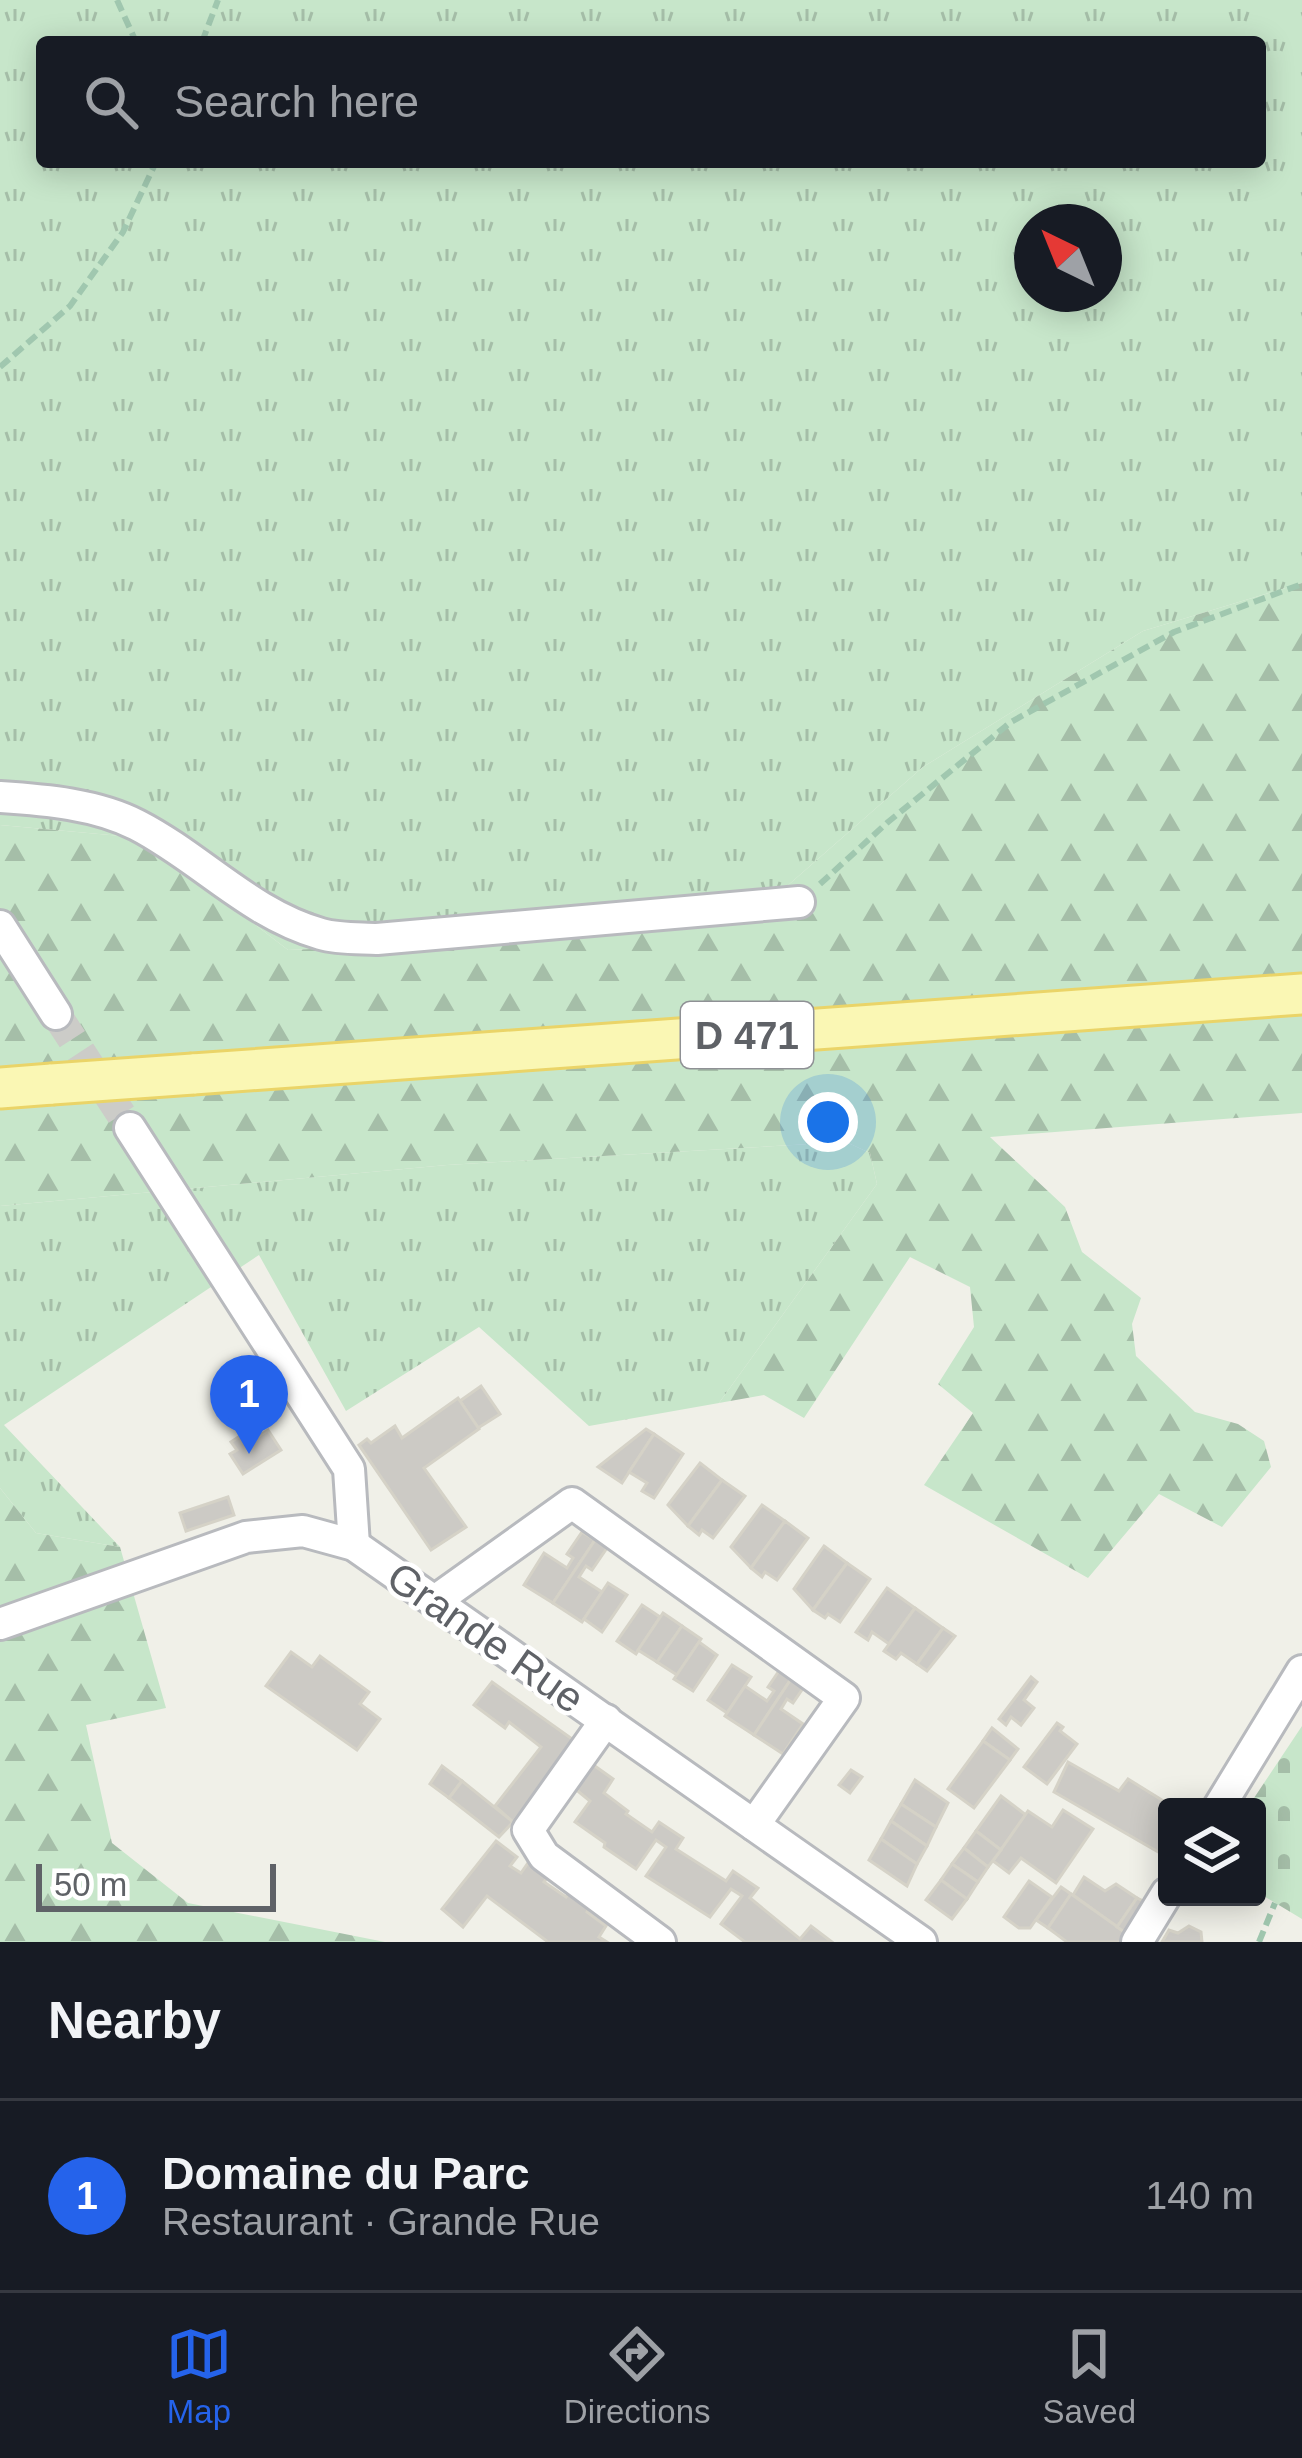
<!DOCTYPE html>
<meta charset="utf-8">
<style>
:root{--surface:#171b24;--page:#242831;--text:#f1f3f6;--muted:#9ea1a6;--line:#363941;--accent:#2563eb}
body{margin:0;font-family:Arial,sans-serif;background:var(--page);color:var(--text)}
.controls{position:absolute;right:36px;bottom:36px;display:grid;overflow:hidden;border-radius:12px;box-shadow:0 6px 30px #0003}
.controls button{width:108px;height:108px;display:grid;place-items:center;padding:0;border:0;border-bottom:3px solid var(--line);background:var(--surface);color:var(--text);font:60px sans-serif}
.compass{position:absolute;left:1014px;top:204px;width:108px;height:108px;border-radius:50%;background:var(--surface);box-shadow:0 6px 30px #0003;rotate:317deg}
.scale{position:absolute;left:36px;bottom:30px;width:240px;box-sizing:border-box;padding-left:12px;border:6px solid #5f6267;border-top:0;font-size:33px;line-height:42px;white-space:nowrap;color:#5f6267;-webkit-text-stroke:9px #fff;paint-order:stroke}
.you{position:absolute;left:828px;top:1122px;width:42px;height:42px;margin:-30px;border:9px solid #fff;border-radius:50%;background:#1a73e8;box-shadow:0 0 0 18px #1a73e833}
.badge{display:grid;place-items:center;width:78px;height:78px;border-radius:50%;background:var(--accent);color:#fff;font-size:39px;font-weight:700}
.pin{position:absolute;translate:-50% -99px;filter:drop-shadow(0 3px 6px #0008)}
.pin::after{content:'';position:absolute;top:63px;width:42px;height:36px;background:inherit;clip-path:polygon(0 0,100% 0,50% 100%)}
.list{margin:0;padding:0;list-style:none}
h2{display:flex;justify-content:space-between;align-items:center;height:156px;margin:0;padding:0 48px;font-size:51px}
h2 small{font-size:39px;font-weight:400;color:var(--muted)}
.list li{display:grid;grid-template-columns:78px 1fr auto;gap:36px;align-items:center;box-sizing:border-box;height:192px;padding:0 48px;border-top:3px solid var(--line)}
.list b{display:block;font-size:45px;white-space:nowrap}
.list p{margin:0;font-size:39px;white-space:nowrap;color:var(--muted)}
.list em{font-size:39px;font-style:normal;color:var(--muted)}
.icon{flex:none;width:66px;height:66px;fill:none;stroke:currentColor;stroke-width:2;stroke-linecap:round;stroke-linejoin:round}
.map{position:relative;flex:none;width:1302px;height:1942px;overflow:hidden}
.search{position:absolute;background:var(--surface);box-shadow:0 6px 30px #0003;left:36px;right:36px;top:36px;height:132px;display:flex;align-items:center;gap:30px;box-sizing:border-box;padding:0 42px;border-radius:12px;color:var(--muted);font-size:45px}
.sheet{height:348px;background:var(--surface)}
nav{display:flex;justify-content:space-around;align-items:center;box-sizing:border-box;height:168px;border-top:3px solid var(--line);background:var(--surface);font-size:33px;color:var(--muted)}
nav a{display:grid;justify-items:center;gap:6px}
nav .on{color:var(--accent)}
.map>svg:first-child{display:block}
.grass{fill:url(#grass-tufts);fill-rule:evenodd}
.forest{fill:url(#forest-firs)}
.cemetery{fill:url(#cemetery-stones)}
.building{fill:#cccac5;stroke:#d5d2c7;stroke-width:3}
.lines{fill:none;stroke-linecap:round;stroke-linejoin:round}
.minor-tunnel{stroke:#ccccc8;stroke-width:30;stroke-dasharray:30 15;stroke-linecap:butt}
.minor-casing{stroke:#b8babe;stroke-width:36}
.major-casing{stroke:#ead468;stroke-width:45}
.path{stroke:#a0c7af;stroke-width:6;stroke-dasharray:12 6;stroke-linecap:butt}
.minor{stroke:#fff;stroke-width:30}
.major{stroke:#faf7b4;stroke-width:39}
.major-bridge-casing{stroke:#ead468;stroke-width:45;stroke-linecap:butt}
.major-bridge{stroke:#faf7b4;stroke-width:39}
.labels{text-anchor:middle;stroke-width:9;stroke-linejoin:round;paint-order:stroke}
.shield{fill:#fff;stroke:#8f9195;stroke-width:3}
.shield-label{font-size:39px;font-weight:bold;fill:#5f6267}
.street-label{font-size:42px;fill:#5f6267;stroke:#fff}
</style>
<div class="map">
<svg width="1302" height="1942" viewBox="0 0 1302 1942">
<defs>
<pattern id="grass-tufts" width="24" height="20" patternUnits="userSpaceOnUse" patternTransform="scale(3)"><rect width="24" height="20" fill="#c7e6ca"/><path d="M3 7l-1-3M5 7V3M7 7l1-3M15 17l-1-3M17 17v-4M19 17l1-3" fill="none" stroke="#a5bea8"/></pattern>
<pattern id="forest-firs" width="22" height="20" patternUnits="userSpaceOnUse" patternTransform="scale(3)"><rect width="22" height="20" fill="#c7e6ca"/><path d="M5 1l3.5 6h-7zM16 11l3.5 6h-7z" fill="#a5bea8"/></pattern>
<pattern id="cemetery-stones" width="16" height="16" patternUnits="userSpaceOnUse" patternTransform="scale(3)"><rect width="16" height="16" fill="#c7e6ca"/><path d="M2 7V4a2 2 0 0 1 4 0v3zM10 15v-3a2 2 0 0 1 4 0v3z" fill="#a5bea8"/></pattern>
</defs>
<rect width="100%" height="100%" fill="#f0f0e8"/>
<g class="grass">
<path d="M0,0H1302V583L1143,631L923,767L761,909L597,936L288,950L143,838L0,825ZM42,42H1260V162H42ZM1032,222H1104V294H1032Z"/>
<polygon points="846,1142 870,1153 877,1184 719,1403 589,1426 479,1327 346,1411 259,1255 4,1425 120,1547 36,1533 0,1488 0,1206 447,1165"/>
</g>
<g class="forest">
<polygon points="1302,583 1302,1113 990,1137 1065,1207 1082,1252 1141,1298 1132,1324 1136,1356 1195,1412 1238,1424 1264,1441 1271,1467 1222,1527 1159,1494 1088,1578 924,1485 973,1413 938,1384 974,1327 970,1287 910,1257 804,1418 764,1395 719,1403 877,1184 870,1153 846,1142 447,1165 0,1206 0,825 143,838 288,950 597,936 761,909 923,767 1143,631"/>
<polygon points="0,1488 36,1533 120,1547 166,1708 86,1725 112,1843 188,1903 385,1942 0,1942"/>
</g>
<polygon class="cemetery" points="1302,1726 1302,1919 1257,1892 1257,1807 1248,1807"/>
<g class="building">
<polygon points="481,1386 500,1414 478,1428 460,1401"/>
<polygon points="458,1398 479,1429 424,1468 466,1527 431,1550 359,1445 367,1439 371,1443 395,1426 402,1438"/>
<polygon points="254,1427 259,1436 268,1430 281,1450 243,1474 230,1454 237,1450 231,1442"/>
<polygon points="646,1429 654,1434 622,1483 598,1467"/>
<polygon points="654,1434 683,1454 654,1498 642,1491 647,1483 629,1472"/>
<polygon points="700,1463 722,1480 688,1526 668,1505"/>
<polygon points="722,1480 745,1496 713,1538 702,1530 699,1535 688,1526"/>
<polygon points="228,1497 234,1515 186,1531 180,1513"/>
<polygon points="762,1505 785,1521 751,1568 731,1547"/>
<polygon points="785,1521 808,1538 777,1580 765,1572 762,1577 751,1568"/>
<polygon points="582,1532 595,1540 553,1603 524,1585 544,1553 567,1568 573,1558 567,1554"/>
<polygon points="595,1540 607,1548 592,1570 586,1566 579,1577 602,1592 582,1622 553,1603"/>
<polygon points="824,1546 847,1563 813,1610 794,1589"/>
<polygon points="847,1563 870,1579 840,1622 828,1614 825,1618 813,1610"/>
<polygon points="608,1583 627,1595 602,1632 584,1619"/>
<polygon points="887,1588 915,1608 889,1644 872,1632 868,1640 856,1632"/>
<polygon points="642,1605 660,1617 636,1654 617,1641"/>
<polygon points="915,1608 943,1628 917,1664 901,1653 896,1659 884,1651"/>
<polygon points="663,1613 682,1626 657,1662 638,1650"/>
<polygon points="682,1626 701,1639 677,1675 657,1662"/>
<polygon points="943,1628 955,1636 927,1671 917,1664"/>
<polygon points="699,1642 717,1655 693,1691 674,1679"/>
<polygon points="291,1652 312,1667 320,1656 369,1692 360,1704 380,1719 357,1750 266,1686"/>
<polygon points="732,1665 751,1677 727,1713 708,1700"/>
<polygon points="783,1665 795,1673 754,1735 725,1716 745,1686 767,1701 774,1691 768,1687"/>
<polygon points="795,1673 808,1681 793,1703 787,1699 781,1709 803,1724 783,1754 754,1735"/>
<polygon points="1031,1677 1037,1682 1024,1700 1034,1708 1021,1725 1011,1717 1006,1725 999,1719"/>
<polygon points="492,1682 575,1741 513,1822 495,1806 541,1747 509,1722 505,1728 474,1705"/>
<polygon points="1057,1723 1063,1727 1060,1731 1077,1744 1047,1784 1024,1767"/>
<polygon points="992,1728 1018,1749 1010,1760 983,1741"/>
<polygon points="983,1741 1010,1760 974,1808 948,1789"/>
<polygon points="1068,1762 1119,1791 1128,1779 1170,1805 1167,1857 1054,1792"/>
<polygon points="592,1764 613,1779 604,1793 628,1811 626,1814 652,1832 659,1822 683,1838 676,1849 726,1881 733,1871 758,1888 750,1898 800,1939 811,1926 832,1942 745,1942 721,1924 742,1896 731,1889 710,1917 646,1876 666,1847 656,1840 636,1869 604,1847 605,1843 575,1822 590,1801 574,1788"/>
<polygon points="442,1766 462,1781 449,1798 430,1784"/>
<polygon points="851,1770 862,1777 850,1793 839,1785"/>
<polygon points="915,1780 948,1803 936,1827 901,1804"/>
<polygon points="462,1781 513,1822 499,1837 449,1798"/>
<polygon points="1001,1796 1026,1815 1001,1850 976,1831"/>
<polygon points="901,1804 936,1827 927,1846 891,1821"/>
<polygon points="1063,1810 1093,1829 1056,1883 1021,1858 1009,1873 993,1861 1028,1811 1052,1827"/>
<polygon points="891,1821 927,1846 917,1864 881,1839"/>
<polygon points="976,1831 1001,1850 988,1867 964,1848"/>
<polygon points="881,1839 917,1864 907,1886 869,1860"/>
<polygon points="496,1841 517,1857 510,1866 521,1873 528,1863 547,1878 544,1882 566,1897 569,1893 589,1907 587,1912 606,1926 599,1937 607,1942 548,1942 487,1896 463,1927 442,1909"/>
<polygon points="964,1848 988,1867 978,1882 952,1864"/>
<polygon points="952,1864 978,1882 967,1899 941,1880"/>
<polygon points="1084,1877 1105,1891 1116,1884 1137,1898 1117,1927 1073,1895"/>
<polygon points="941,1880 967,1899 952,1919 926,1900"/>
<polygon points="1029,1881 1052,1897 1030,1928 1019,1928 1004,1917"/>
<polygon points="1061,1887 1071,1894 1048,1928 1036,1920"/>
<polygon points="1071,1894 1129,1935 1125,1942 1067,1942 1048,1928"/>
<polygon points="1137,1898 1147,1903 1129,1935 1117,1927"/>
<polygon points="1189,1926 1201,1932 1202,1942 1162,1942 1169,1930 1178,1933"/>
</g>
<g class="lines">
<polyline class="minor-tunnel" points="56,1014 130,1128"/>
<defs>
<g id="minor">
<path d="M0,797C45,800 96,804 137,825C201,858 250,914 321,934C338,939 359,938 377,939L799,902"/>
<polyline points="0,926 56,1014"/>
<polyline points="130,1128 349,1469 354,1545"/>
<polyline points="435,1601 572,1503 844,1698 754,1825"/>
<polyline points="0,1624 246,1537 303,1531 354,1545 921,1942"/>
<polyline points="606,1720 528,1830 544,1856 660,1942"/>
<polyline points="1219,1807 1302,1671"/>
<polyline points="1137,1942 1167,1893"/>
</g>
<g id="major">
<polyline points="193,1074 1302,994"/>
<polyline points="0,1088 52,1084"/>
</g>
</defs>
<use href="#minor" class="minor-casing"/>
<use href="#major" class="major-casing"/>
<g class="path">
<polyline points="117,0 136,42"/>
<polyline points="202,42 218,0"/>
<polyline points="0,367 70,306 123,232 156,162"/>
<polyline points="820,884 888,822 1011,722 1174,632 1302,584"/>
<polyline points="1259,1942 1275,1903"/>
</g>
<use href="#minor" class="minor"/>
<use href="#major" class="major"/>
<defs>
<polyline id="major-bridge" points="52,1084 193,1074"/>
</defs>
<use href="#major-bridge" class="major-bridge-casing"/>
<use href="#major-bridge" class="major-bridge"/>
</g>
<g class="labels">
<rect class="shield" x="681" y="1002" width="132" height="66" rx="9"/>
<g class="shield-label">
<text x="747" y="1049">D 471</text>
</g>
<g class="street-label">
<text transform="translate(486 1637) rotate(35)" y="15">Grande Rue</text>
</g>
</g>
</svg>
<div class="controls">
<button><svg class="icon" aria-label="layers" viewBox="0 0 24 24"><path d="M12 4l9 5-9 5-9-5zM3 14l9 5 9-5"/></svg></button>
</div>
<svg class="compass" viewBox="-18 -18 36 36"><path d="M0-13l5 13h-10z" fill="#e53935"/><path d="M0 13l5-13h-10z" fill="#9ea1a6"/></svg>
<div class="scale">50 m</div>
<div class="you"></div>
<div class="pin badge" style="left:249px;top:1454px">1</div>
<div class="search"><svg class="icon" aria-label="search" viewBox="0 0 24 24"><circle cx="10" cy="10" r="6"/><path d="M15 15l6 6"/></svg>Search here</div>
</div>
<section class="sheet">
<h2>Nearby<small></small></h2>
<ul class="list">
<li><span class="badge">1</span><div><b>Domaine du Parc</b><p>Restaurant · Grande Rue</p></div><em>140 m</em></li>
</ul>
</section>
<nav>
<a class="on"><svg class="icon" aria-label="map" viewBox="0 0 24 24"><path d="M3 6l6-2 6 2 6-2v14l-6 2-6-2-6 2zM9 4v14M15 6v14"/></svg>Map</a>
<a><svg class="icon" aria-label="directions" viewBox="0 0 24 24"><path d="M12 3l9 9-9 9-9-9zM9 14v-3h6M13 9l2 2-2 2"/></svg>Directions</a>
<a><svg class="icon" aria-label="saved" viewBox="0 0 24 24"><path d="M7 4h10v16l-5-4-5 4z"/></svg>Saved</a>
</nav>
